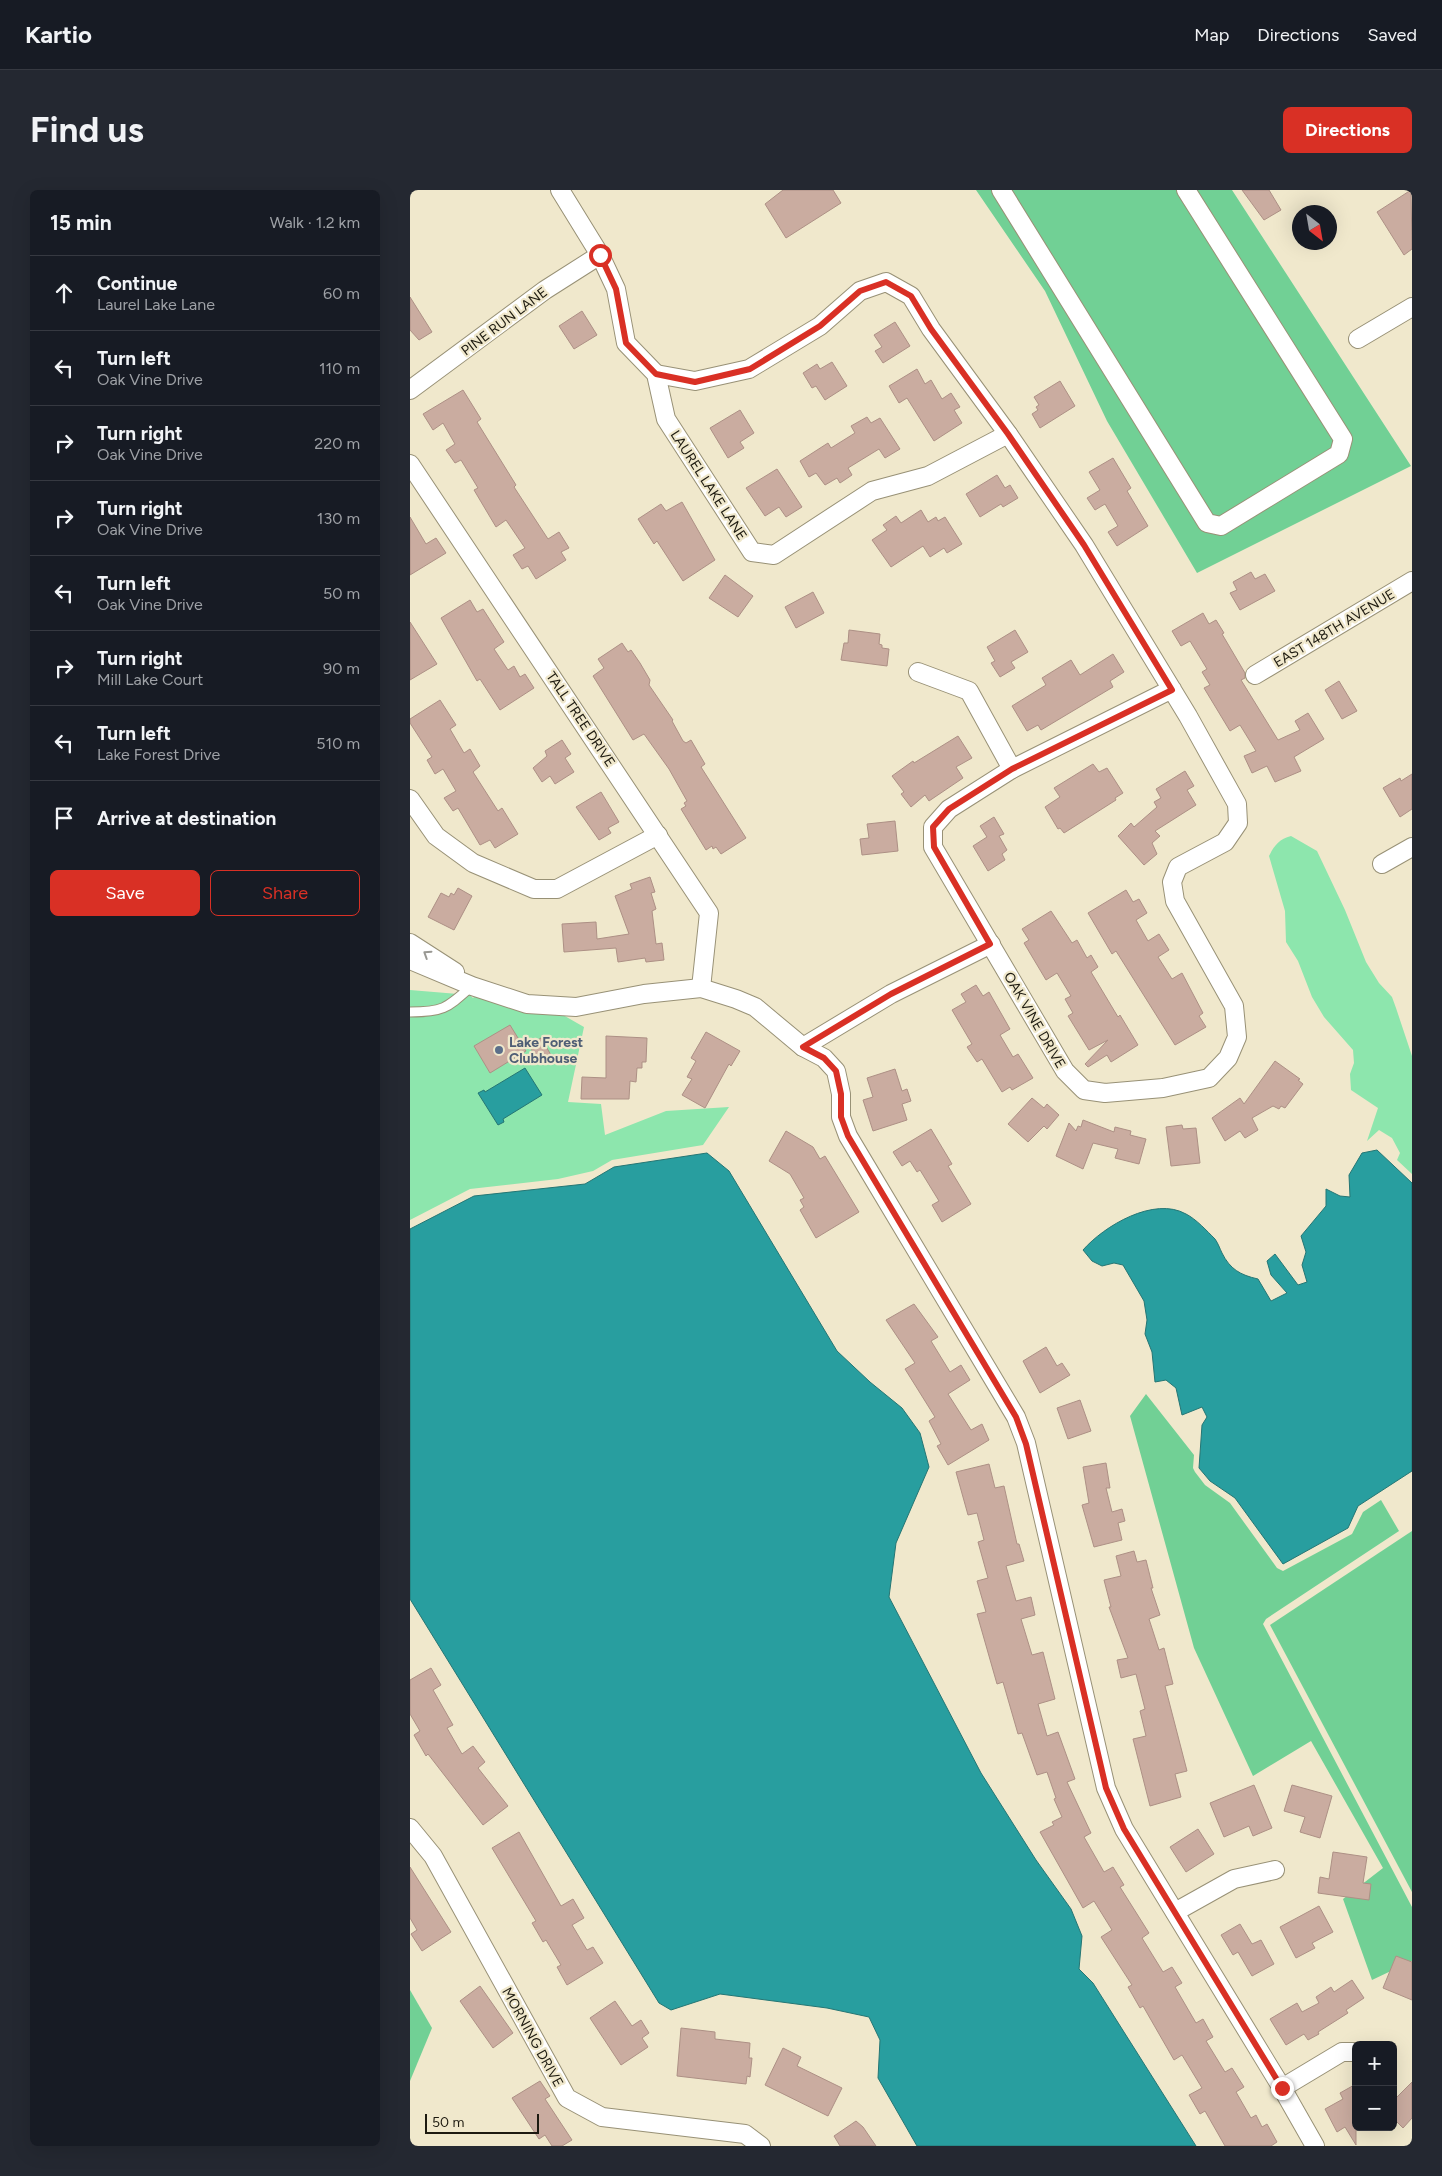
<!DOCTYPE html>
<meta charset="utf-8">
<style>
:root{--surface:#171b24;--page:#242831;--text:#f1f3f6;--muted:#9ea1a6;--line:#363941;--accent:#d93025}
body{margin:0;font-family:Figtree,sans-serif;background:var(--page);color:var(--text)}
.controls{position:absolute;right:15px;bottom:15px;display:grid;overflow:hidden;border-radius:8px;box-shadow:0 5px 20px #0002}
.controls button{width:45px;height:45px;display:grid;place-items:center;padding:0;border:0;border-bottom:1px solid var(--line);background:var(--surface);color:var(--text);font:25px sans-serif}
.compass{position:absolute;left:882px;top:15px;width:45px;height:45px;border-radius:50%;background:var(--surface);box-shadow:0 5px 20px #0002;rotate:149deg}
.scale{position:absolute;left:15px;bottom:12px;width:114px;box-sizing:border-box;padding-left:5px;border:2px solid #1d1a10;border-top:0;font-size:14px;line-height:18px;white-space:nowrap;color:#1d1a10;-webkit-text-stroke:4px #f0e8cc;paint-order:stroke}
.stop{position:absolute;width:15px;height:15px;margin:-11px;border:4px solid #d93025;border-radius:50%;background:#fff}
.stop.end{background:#d93025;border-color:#fff;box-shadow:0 1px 5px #0008}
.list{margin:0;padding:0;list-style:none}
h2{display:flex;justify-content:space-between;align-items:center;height:65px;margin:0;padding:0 20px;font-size:21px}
h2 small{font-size:16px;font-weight:400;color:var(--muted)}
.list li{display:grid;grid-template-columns:32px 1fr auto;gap:15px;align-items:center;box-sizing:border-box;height:75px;padding:0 20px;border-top:1px solid var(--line)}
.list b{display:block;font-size:19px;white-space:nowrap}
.list p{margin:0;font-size:16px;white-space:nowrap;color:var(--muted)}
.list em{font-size:16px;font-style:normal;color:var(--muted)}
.actions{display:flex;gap:10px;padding:15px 20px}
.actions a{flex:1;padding:11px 0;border:1px solid var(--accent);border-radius:8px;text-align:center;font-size:18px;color:var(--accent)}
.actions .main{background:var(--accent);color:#fff}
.icon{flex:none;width:28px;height:28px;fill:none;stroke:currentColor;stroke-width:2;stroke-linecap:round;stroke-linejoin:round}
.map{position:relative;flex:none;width:1002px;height:1956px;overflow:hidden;border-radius:8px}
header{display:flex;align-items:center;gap:30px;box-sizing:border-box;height:70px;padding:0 25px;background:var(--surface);border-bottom:1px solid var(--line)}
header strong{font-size:24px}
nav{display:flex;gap:28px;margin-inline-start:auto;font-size:18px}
.intro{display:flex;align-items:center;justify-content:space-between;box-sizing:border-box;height:120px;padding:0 30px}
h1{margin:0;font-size:35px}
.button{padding:12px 22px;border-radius:8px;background:var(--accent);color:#fff;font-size:18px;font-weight:700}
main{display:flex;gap:30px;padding:0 30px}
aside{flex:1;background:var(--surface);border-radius:8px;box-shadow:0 5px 20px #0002}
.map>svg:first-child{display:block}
.green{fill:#8de6ad}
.forest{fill:#71d095}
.water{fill:#289e9f;stroke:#257674}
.building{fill:#caaca0;stroke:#ad9085}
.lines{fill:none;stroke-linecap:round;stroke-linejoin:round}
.service-casing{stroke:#989176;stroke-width:11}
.minor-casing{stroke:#989176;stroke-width:20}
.service{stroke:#fff;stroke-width:9}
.minor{stroke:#fff;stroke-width:18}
.oneway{stroke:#999893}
.route{stroke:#d93025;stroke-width:6}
.service-dot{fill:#5c6f8a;stroke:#f0e8cc;stroke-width:2}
.labels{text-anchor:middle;stroke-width:4.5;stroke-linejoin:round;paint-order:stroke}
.street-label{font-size:14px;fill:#1d1a10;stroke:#f0e8cc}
.service-label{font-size:14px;font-weight:bold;fill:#4e5e75;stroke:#f0e8cc;text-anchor:start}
</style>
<header>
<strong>Kartio</strong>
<nav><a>Map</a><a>Directions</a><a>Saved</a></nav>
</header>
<div class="intro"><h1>Find us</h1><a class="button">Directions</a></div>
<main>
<aside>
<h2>15 min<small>Walk · 1.2 km</small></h2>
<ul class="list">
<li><svg class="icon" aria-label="ahead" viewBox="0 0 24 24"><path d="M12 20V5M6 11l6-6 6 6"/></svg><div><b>Continue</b><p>Laurel Lake Lane</p></div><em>60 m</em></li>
<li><svg class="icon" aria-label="left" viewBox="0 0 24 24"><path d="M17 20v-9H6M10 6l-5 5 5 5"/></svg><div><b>Turn left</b><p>Oak Vine Drive</p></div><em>110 m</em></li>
<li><svg class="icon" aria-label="right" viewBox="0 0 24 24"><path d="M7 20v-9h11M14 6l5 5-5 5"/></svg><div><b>Turn right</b><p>Oak Vine Drive</p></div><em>220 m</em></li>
<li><svg class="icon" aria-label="right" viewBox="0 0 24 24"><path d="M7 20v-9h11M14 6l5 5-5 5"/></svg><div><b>Turn right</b><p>Oak Vine Drive</p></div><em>130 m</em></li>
<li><svg class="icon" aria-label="left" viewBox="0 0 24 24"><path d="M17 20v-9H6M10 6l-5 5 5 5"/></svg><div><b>Turn left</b><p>Oak Vine Drive</p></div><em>50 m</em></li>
<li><svg class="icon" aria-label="right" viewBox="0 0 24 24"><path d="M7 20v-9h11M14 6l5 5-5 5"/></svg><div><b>Turn right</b><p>Mill Lake Court</p></div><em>90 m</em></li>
<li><svg class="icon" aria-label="left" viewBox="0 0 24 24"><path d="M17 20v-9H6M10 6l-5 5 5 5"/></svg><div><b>Turn left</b><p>Lake Forest Drive</p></div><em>510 m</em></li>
<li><svg class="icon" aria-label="arrive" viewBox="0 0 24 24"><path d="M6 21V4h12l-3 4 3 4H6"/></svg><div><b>Arrive at destination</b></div></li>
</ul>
<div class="actions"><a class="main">Save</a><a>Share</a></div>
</aside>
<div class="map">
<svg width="1002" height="1956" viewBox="0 0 1002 1956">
<rect width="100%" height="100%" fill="#f0e8cc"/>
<g class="green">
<path d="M881,646L907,661L935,720L956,772L969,793L982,807L986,818L1002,866V984L987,970L990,963L982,948L969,940L957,951L968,918L941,900L940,884L944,873L943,860L914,827L902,807L888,771L876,752L875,721L859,666C864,656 869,649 881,646Z"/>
<polygon points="0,800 60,805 63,808 65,806 153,825 174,837 158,912 191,914 195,945 256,921 319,917 293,955 202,970 183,981 148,989 60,999 0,1030"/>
</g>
<g class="forest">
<polygon points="566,0 822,0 1001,276 787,383 697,231 635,101"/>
<polygon points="736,1204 784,1265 783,1278 785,1282 795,1295 820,1313 867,1378 873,1381 942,1344 953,1322 971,1310 989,1341 856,1429 853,1434 1002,1717 1002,1771 962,1790 933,1709 973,1678 901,1551 843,1586 784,1458 720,1226"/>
<polygon points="1002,1341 1002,1702 860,1435"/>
<polygon points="0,1800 22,1838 0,1891"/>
</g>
<g class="water">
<polygon points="115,878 132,905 93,929 94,932 88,935 68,903 74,900 75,902"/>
<path d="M967,960L1002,993V1281L948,1316L938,1338L873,1374L825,1308L800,1291L789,1278L792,1235L797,1227L792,1217L772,1225L766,1198L756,1190L745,1192L742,1162L735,1144L737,1130L734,1111L713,1075L704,1073L692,1076L682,1071L673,1060C694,1036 744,1006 776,1024C786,1029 797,1041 805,1049C808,1053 810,1059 812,1063C820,1079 830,1085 848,1089L861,1111L877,1103L861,1085L857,1071L865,1064L888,1095L897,1092L892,1075L896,1062L891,1046L916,1016V999L930,1006L940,1007L939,985L952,963Z"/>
<polygon points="297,963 319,981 427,1161 460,1192 492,1218 510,1243 519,1277 486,1353 479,1407 571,1583 626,1670 661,1719 672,1746 669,1779 683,1793 786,1956 507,1956 468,1888 470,1850 459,1827 417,1818 310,1804 261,1820 249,1813 0,1409 0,1039 64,1006 175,994 204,977"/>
</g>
<g class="building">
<polygon points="373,0 423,0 431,13 376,48 355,14"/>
<polygon points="832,0 859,0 871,20 854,30"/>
<polygon points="1001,0 1002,59 994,65 967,22"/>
<polygon points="0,107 22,142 9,150 0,140"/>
<polygon points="172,121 187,145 164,159 149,136"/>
<polygon points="485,132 500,156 473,173 465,161 472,157 464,145"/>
<polygon points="422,172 437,196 415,210 406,196 402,198 393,183 407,174 410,179"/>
<polygon points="507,179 515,194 521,190 532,209 541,203 550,217 544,220 552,233 524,251 497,208 489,213 479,196"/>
<polygon points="650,191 665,216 630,238 622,224 628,220 626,217 629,215 624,207"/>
<polygon points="53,200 71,229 67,232 106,295 104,297 138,349 149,342 159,358 151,362 156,370 126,389 118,376 112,379 103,365 115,358 96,330 86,337 64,300 68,298 51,270 45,273 36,260 45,254 33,233 23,240 13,224"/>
<polygon points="330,220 344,243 330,252 334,258 318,268 300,238"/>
<polygon points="457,227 461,233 470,228 490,259 475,268 469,259 438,278 442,285 430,293 427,288 415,295 406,283 399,287 390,271 418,253 421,258 445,243 441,236"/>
<polygon points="703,268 721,298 717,301 738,336 707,356 698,342 708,336 695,314 685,320 677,308 690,300 679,282"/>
<polygon points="367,279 392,317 376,327 369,317 355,326 336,298"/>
<polygon points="587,285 595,298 600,295 608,308 593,317 591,314 570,327 556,304"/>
<polygon points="272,312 305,370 273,391 247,351 244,354 228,329 251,314 256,321"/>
<polygon points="511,320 518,332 526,327 528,331 535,327 552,354 537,363 534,358 520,367 513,356 481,377 462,350 477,340 473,335 486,326 491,333"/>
<polygon points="0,327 16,354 26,348 36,363 0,385"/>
<polygon points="841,382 845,389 855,384 865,401 830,420 820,403 827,400 823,392"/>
<polygon points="315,385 343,406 328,427 299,408"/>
<polygon points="403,402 414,423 386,438 375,417"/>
<polygon points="60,410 67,422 73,419 94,452 84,459 98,480 104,476 110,487 115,484 124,498 90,520 70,489 67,491 31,428"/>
<polygon points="793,423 799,434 806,430 814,443 812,444 835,483 835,488 831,490 868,550 890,540 885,531 898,523 914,549 884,567 891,581 865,592 857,576 842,583 834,566 846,561 830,535 820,541 794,498 800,495 792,482 797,479 780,451 771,456 762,441"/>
<polygon points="0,432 27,474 0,490"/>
<polygon points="439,440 470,444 469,454 472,455 472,458 479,459 477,476 431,470 434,453 438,453"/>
<polygon points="605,440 618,462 601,472 605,478 590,487 581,473 585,471 577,457"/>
<polygon points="212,453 218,462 221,460 230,473 240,490 239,495 263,530 262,531 273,551 276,553 281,550 295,574 291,577 336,648 311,664 306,657 303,659 302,656 296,660 271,619 276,616 274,613 277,611 259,579 234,544 223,550 183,486 194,478 188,469"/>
<polygon points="703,464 714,482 700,491 703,497 631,540 628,535 617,541 602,516 636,495 632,488 661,470 670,485"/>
<polygon points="929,491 947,521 932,529 915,500"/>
<polygon points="30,510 46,535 40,539 54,563 60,559 70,576 63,582 88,621 92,618 108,644 85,658 80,650 70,655 48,618 43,621 34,608 46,601 33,579 25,584 17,570 22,567 0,533 0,529"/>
<polygon points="548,546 562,568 546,577 553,588 519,611 515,605 501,617 491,604 494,602 482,586 503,571 504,573"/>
<polygon points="152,550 161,564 155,568 164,582 145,594 140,586 132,592 123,578 137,566 135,561"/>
<polygon points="683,574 689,582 697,578 713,603 705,608 706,610 654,643 650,638 648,639 635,617 650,607 644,598"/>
<polygon points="775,581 784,596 777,600 786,615 745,641 750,646 742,653 747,664 734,675 708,646 721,633 724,637 747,617 744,612 751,608 746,599"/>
<polygon points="1002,584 1002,619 990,627 973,598 990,588 991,591"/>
<polygon points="191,602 209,632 198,638 201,643 189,650 166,617"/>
<polygon points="584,627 594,644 589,646 597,660 592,664 595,670 578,681 563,656 577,647 570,636"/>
<polygon points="485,631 488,661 452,665 450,649 459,648 457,634"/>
<polygon points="240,687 245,702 241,703 246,719 242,721 246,754 252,753 254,770 236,772 235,768 208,772 206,758 154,762 152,734 186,732 187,749 219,744 205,706 222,699 220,694"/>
<polygon points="48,698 62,706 44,740 18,727 31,703 39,707 41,703 44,705"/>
<polygon points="716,700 723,712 729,709 737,723 726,730 738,751 749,744 759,760 748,767 762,789 772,783 793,823 789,826 796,837 765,855 706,761 702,764 678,723"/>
<polygon points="641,721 662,753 667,750 677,768 681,765 688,777 681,782 708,827 710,825 728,855 701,872 697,865 678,877 675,874 698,850 679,860 658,826 663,823 655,809 661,806 647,783 636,790 614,753 619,750 612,739"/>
<polygon points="566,795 573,806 579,802 600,839 590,845 603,867 608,864 623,888 602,900 600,897 592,902 572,869 567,872 557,857 562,854 542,820 556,812 551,804"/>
<polygon points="100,835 116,861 80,883 64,856"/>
<polygon points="296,842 330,861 321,876 319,874 295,918 272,905 282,889 277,887 286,871 281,868"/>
<polygon points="196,846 237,848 236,872 232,872 232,878 227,878 226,892 220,891 219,909 171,909 172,887 196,888"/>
<polygon points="131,848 141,865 128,872 119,855"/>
<polygon points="865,871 890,889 888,890 893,894 875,918 871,916 869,919 863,916 842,928 848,940 835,948 830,941 815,951 802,928 830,908 834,914"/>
<polygon points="485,879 492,901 497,899 501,911 492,914 497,930 463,941 453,910 463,907 457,888"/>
<polygon points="622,908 634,918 637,914 649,925 637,939 634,936 618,952 598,934"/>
<polygon points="673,930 704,942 705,937 721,941 720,945 736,949 729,974 705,968 708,959 683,953 673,979 646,966 659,933 666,941 668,936 671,937"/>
<polygon points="772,935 773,939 786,938 790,973 761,976 756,937"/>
<polygon points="521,939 542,974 538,976 561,1014 532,1032 522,1015 529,1011 510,980 507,982 500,971 492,976 483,962"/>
<polygon points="376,941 403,957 410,969 415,966 449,1022 406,1048 390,1020 394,1017 390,1010 394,1008 380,984 359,971"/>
<polygon points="504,1114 528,1147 521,1151 540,1182 551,1175 560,1190 538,1204 561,1240 572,1234 579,1250 538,1275 527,1256 531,1254 519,1231 525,1227 495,1179 505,1173 476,1130"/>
<polygon points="636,1157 647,1176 652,1173 660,1185 630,1203 613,1171"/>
<polygon points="670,1210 681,1241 658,1249 647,1218"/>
<polygon points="696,1273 700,1298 696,1298 702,1322 712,1319 715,1331 708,1333 712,1350 684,1357 672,1315 679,1313 673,1277"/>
<polygon points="579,1274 585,1298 594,1296 607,1354 609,1354 614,1371 596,1376 606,1411 621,1407 625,1425 611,1429 622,1465 633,1462 645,1509 628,1514 637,1546 648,1542 665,1589 657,1592 681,1643 674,1647 694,1682 703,1677 714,1695 710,1697 739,1743 732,1748 753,1782 762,1777 772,1793 765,1797 786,1833 793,1829 803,1847 796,1851 815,1882 822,1878 834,1897 826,1902 841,1928 846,1925 852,1937 857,1934 867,1952 861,1956 815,1956 795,1921 790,1924 779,1905 792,1898 772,1865 764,1870 733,1816 730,1818 718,1797 722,1795 691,1747 702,1740 684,1711 673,1718 630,1642 644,1635 642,1632 652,1627 644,1609 646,1608 637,1582 627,1585 612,1543 608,1544 593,1492 587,1494 567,1424 576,1422 567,1391 578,1388 568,1352 574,1350 567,1323 558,1325 546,1282"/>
<polygon points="724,1361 727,1372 736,1370 743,1398 741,1398 750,1425 739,1429 749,1460 754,1458 763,1494 755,1496 777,1581 765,1584 771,1607 740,1616 723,1549 736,1546 730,1521 735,1519 726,1484 711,1488 707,1470 718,1468 699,1417 701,1417 694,1390 711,1386 706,1366"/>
<polygon points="21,1478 31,1495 23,1500 43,1535 37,1538 52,1564 63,1556 75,1572 68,1578 98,1616 73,1635 18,1564 16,1566 4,1545 10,1541 0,1524 0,1490"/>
<polygon points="844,1595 862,1638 843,1646 839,1636 814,1647 800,1613"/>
<polygon points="882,1595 922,1606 910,1648 890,1642 895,1627 874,1621"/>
<polygon points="788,1639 804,1664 776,1682 760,1657"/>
<polygon points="109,1642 151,1716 163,1709 174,1728 162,1735 177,1760 183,1757 193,1773 157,1795 147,1777 151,1775 136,1750 133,1752 122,1733 126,1731 82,1658"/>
<polygon points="923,1662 957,1667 953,1693 961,1694 959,1710 908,1703 910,1687 919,1689"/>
<polygon points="0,1677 41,1742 12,1761 1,1744 7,1740 0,1728"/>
<polygon points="909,1716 923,1742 902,1753 905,1758 886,1768 870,1737"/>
<polygon points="830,1734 842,1754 851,1750 864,1774 842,1786 828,1762 823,1765 811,1745"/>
<polygon points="986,1766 1002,1772 1002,1810 973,1798"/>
<polygon points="942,1790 954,1808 936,1820 938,1823 908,1842 909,1844 898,1850 894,1844 876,1855 860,1829 887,1813 892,1822 909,1813 906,1807 921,1797 924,1802"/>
<polygon points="70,1796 103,1843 83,1858 50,1811"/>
<polygon points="205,1811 222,1836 231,1830 239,1843 232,1848 238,1857 211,1875 180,1828"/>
<polygon points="271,1838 305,1842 305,1849 340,1853 339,1868 342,1868 340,1887 337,1886 336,1894 267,1886"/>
<polygon points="373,1858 391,1867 387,1876 432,1898 418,1926 355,1895"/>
<polygon points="130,1891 140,1906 135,1909 162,1950 152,1956 142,1956 135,1945 129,1949 102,1908"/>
<polygon points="1002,1892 1002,1928 993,1938 983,1928 983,1911"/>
<polygon points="946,1894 946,1955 935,1937 927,1942 915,1919 933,1909 930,1903"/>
<polygon points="446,1931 453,1937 466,1956 430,1956 424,1946"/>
</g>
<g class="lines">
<defs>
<path id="service" d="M0,822C34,822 37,818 62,796"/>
<g id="minor">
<polyline points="150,0 190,65 206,99 216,153 246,184 256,229 342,362 364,365 462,301 518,286 598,244"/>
<polyline points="591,0 797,333 811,336 929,264 933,249 776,0"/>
<polyline points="948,149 1002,117"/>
<polyline points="246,184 285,191 339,179 410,136 450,101 476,92 501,106 521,139 598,244 674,355 778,526 827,614 828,633 815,652 768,677 762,692 765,711 824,816 827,847 818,868 799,888 753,898 695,903 674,900 655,881 523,657 523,637 539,619 602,579 762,499"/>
<polyline points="0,200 135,100 190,65"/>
<polyline points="0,274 299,723 291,798"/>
<polyline points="508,482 559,501 602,579"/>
<polyline points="845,485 1002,391"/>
<polyline points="0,609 26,646 63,673 124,699 147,699 248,645"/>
<polyline points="972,674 1002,657"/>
<polyline points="0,753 45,782"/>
<polyline points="0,770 62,796 117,814 166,817 234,804 291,798 326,809 345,817 393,857 414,868 426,881 431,904 431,927 438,946 606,1227 616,1253 696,1598 714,1639 872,1898 905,1956"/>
<polyline points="393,857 481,804 581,754"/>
<polyline points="0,1638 23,1666 157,1908 192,1927 335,1944 351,1956"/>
<polyline points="765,1722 824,1689 865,1680"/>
<polyline points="872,1898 932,1862 946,1862"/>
</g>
</defs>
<use href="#service" class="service-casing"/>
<use href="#minor" class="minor-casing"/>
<use href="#service" class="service"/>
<use href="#minor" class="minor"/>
</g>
<defs><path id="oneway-chevron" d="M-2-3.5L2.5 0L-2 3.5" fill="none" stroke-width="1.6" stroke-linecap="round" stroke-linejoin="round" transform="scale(1.25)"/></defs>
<use class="oneway" href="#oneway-chevron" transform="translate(17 764) rotate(-147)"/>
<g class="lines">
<polyline class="route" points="190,65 206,99 216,153 246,184 285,192 340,179 410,136 450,101 476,92 501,106 521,139 598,244 674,355 762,500 602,579 539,619 523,637 524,657 580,754 481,804 393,857 414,868 426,881 431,904 431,927 438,946 606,1227 616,1254 696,1598 714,1639 872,1898"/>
</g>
<circle class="service-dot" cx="89" cy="860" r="5"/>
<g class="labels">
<g class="street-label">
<text transform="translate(94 131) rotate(-37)" y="5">PINE RUN LANE</text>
<text transform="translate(299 295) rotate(57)" y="5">LAUREL LAKE LANE</text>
<text transform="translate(924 438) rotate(-31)" y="5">EAST 148TH AVENUE</text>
<text transform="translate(171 529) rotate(56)" y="5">TALL TREE DRIVE</text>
<text transform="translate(625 830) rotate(60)" y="5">OAK VINE DRIVE</text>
<text transform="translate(123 1847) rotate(61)" y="5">MORNING DRIVE</text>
</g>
<g class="service-label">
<text x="99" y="857">Lake Forest<tspan x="99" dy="16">Clubhouse</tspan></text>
</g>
</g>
</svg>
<div class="controls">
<button>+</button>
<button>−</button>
</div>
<svg class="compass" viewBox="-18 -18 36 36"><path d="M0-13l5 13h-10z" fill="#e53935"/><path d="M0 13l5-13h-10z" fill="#9ea1a6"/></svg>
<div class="scale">50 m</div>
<div class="stop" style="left:190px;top:65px"></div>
<div class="stop end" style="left:872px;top:1898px"></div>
</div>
</main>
